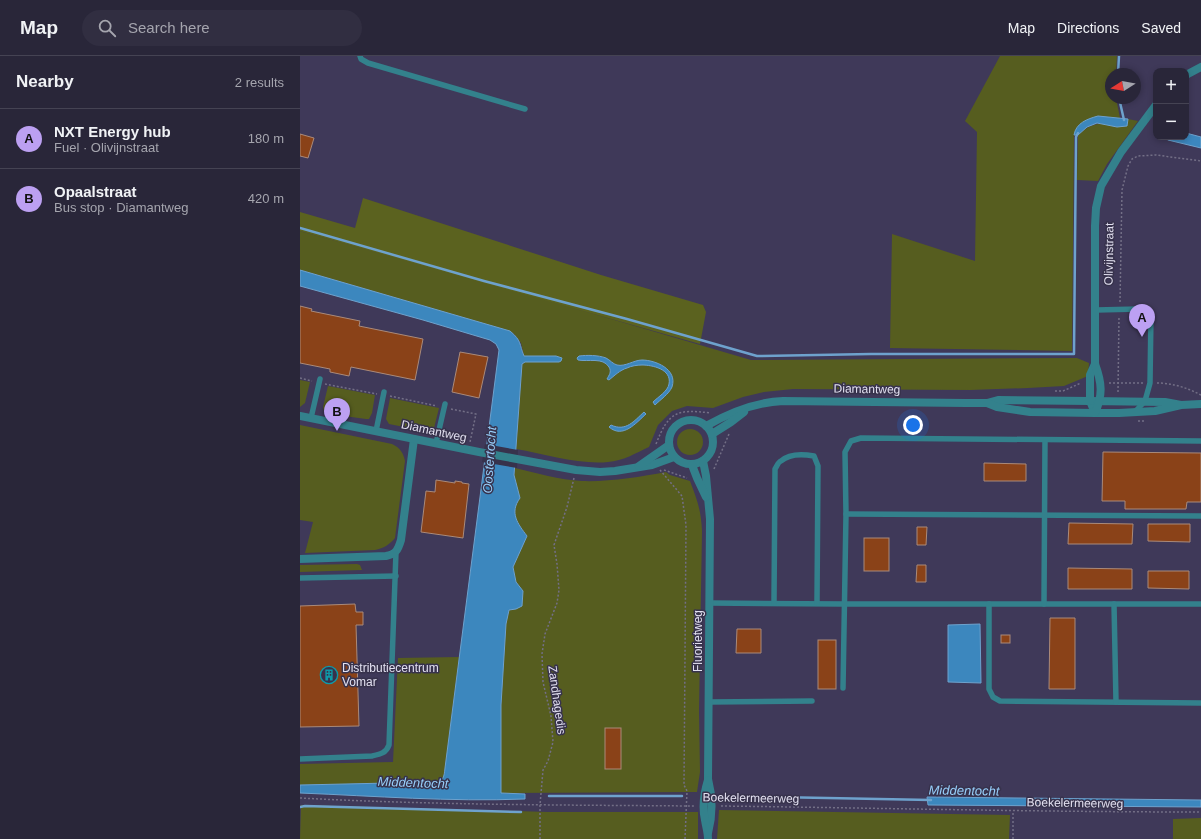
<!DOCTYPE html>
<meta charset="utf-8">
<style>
:root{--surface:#292639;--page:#312e41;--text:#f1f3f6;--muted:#a5a5ae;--line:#454353;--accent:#bca0f2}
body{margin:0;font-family:Helvetica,sans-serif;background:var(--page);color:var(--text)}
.controls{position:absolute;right:12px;top:12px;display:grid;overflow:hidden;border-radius:8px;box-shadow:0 2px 6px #0003}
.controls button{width:36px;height:36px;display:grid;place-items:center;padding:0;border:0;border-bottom:1px solid var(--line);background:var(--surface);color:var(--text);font:20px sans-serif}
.compass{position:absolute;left:805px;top:12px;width:36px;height:36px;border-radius:50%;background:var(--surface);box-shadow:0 2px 6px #0003;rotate:259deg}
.you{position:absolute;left:613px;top:369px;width:14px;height:14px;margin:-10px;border:3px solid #fff;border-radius:50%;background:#1a73e8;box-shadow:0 0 0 6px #1a73e833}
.badge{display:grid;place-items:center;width:26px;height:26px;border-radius:50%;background:var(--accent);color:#111;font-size:13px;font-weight:700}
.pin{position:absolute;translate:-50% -33px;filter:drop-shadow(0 1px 2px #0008)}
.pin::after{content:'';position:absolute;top:21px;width:14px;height:12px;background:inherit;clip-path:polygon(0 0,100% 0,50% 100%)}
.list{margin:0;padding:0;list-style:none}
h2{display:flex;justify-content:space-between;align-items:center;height:52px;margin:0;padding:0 16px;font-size:17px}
h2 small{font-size:13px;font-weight:400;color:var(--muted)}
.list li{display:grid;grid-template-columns:26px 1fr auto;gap:12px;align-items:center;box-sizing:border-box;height:60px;padding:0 16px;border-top:1px solid var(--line)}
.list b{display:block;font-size:15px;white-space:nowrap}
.list p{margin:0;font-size:13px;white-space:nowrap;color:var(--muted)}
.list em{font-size:13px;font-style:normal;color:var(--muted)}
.icon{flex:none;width:22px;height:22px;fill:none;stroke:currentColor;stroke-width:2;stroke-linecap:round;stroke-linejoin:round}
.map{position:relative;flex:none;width:901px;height:783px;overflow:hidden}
header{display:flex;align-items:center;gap:24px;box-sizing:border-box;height:56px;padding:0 20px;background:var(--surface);border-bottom:1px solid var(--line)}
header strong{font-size:19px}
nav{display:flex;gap:22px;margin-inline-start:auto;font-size:14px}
.search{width:280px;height:36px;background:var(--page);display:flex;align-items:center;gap:10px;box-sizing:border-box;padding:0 14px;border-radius:22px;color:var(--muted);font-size:15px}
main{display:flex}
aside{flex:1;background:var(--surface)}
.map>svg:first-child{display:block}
.built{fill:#3f3959;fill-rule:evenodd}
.green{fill:#565d1f;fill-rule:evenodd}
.forest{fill:#5b621f}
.water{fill:#3c87be;stroke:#6ea2cd}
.pier{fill:#37324c}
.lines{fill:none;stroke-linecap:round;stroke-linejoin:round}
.stream{stroke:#6ea2cd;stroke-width:2.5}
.building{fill:#8a4218;stroke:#aa8a7a}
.path{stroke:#736f86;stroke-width:1.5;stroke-dasharray:2 2;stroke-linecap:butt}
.service{stroke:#33818c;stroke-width:5.5}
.minor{stroke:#33818c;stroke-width:8}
.tertiary{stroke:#33818c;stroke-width:8}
.labels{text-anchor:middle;stroke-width:3;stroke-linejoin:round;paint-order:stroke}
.street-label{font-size:12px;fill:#e2e0f0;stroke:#37324c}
.poi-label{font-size:12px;fill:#e2e0f0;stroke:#37324c;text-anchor:start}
.water-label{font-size:13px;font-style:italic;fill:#97cefa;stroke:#37324c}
</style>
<header>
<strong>Map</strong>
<div class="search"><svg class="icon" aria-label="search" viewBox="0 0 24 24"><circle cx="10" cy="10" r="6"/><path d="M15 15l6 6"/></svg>Search here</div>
<nav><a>Map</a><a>Directions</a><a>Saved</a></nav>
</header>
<main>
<aside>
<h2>Nearby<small>2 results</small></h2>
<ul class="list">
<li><span class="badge">A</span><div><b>NXT Energy hub</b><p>Fuel · Olivijnstraat</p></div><em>180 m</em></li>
<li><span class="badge">B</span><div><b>Opaalstraat</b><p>Bus stop · Diamantweg</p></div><em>420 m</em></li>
</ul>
</aside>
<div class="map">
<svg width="901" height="783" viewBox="0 0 901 783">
<rect width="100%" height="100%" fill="#37324c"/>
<path class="built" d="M0,0H901V783H0ZM856,15H886V81H856ZM811,18H835V42H811Z"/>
<g class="green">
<polygon points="700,0 817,0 816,18 811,18 811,42 816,42 820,62 798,60 774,79 772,295 590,292 592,178 675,205 677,76 665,65"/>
<path d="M828,63L838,65L807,108L798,125L777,124L778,79C798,61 803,71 827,70Z"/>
<path d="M0,175L226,238L451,304L777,302L789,307L788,320L764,330L728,332L670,334L493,333L464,336L443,341L413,352L387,350L372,355L358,369L349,391C336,397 323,405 308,406C280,409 245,398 216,393L222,308L225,306H259L260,301L224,300L221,287L214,278L210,275L0,214ZM279,300C287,299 298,299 306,302C310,304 313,308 317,309C325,311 333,304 341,304C358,304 378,314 370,333C368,339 359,344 355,349L353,346C358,341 368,335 369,328C372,313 352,309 342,309C337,309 331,310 327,312C320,314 314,320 309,324L307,323C310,319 312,316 309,311C303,301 288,306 278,304ZM346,358C337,368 324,380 310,372L311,369C326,375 334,366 346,358Z"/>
<polygon points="0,324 10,326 5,347 0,351"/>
<polygon points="28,330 75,339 72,357 69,363 66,363 29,358 24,355 23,351"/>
<polygon points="90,342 139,352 134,372 129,376 89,368 86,363"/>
<path d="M0,369L92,388C100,392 103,396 105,405L95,482C89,489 84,492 75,494L5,497L13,466L0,464Z"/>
<circle cx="390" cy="386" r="13"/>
<path d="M215,412C237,417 259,424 282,425C308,426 340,421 366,416L370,419L390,425C397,444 401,453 402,475L399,655L400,716L397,736L201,737V649L206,568L209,554L216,553L223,535L216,526L213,511L227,480C218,468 209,457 220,442L214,419Z"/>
<polygon points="57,508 60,509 62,514 0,516 0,509"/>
<polygon points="159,601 145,712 144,721 141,725 134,726 0,729 0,708 93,706 98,602"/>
<polygon points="1,749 248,756 398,756 398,783 0,783"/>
<polygon points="419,754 710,759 709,783 417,783"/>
<polygon points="901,762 901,783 873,783 873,763"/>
</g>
<polygon class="forest" points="63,142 301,219 403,249 406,256 400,288 0,175 0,156 55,172"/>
<g class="water">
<path d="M798,60L828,63L827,70L817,71L797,67L787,71L778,79H774C776,67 787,63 798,60Z"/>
<polygon points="886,77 901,81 901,92 868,84 864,81 886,81"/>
<path d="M0,214L210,275C222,285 219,288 224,300H256L262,302L261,305L259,306H225L222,308L214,419L220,442C209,457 218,468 227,480L213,511L216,526L223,535L222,550L216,553L209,554L206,568L201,649V737L225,738V743C150,746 75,740 0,737V729L134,726C144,725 144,721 145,712L199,294L196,288L190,284L123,264L0,230Z"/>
<path d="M279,300C287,299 298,299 306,302C310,304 313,308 317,309C325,311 334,304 342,304C355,304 378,313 372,331C369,338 360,344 355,349L353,346C358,341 368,335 369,328C372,313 352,309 342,309C337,309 331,310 327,312C320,314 314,320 309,324L307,323C309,319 312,316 309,311C303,301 288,306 278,304L277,302Z"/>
<path d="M344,356L346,358C336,367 323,383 309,371L311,369C326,376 334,365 344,356Z"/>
<polygon points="680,568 681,627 648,626 648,569"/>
<polygon points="627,741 901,744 901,751 628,749"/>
</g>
<polygon class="pier" points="185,388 218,394 217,412 182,406"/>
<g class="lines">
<g class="stream">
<polyline points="818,18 819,0"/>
<polyline points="819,42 824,64"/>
<polyline points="0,172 184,225 327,263 457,300 571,298 774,298 776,81 778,77"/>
<polyline points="249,740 382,740"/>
<polyline points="427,740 631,744"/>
<polyline points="0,751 5,750 221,756"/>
</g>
</g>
<g class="building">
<polygon points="0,78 14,82 8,102 0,100"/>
<polygon points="0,250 12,253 11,255 60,265 59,270 123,283 115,324 51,311 49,320 30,316 30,313 0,307"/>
<polygon points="160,296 188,301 179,342 152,336"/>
<polygon points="803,396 901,397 901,446 887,446 886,453 825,453 825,445 802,445"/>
<polygon points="684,407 726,408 726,425 684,425"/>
<polygon points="136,424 155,427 155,425 162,426 162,427 169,428 163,482 121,476 126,435 135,436"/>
<polygon points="769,467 833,468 832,488 768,488"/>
<polygon points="848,468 890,468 890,486 848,485"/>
<polygon points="617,471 627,471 626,489 617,489"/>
<rect x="564" y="482" width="25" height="33"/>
<polygon points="617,509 626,509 626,526 616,526"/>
<polygon points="768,512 832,513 832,533 768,533"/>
<polygon points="848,515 889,515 889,533 848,532"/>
<polygon points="55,548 56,556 63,556 63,569 56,569 59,670 0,671 0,550"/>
<polygon points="750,562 775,562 775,633 749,633"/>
<polygon points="437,573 461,573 461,597 436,597"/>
<rect x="701" y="579" width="9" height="8"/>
<rect x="518" y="584" width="18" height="49"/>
<rect x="305" y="672" width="16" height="41"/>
</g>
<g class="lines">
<g class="path">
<polyline points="820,246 822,134 828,110 832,103 838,100 856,99 901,105"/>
<polyline points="0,322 12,325"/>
<polyline points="809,327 843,327"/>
<path d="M857,327C872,327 888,332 901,339"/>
<polyline points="25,328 77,338"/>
<polyline points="755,335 763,335 781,327"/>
<polyline points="818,336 819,260"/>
<polyline points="90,340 137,350"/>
<polyline points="151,353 176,358 170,386"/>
<polyline points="838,365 846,365"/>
<path d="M356,388C369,355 377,353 411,357"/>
<polyline points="414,413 429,378"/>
<polyline points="360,414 382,440 386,469 384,729 387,735 385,783"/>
<polyline points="364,414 387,422"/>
<path d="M0,742C132,749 263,749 395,750"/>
<path d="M421,750C581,752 741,756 901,756"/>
<polyline points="240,783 240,749 243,714 248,705 253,686 251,660 243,626 242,598 245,578 257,547 259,534 257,508 254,489 267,451 274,422"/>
<polyline points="713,783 713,755"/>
</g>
<g class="service">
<polyline points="60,0 61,3 68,7 225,53"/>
<polyline points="796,254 839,253 851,259 850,327 845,345 834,357"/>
<polyline points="11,362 20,323"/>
<polyline points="76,375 84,336"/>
<polyline points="136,387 145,348"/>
<polyline points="546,458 901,460"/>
<polyline points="0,522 96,520"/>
<polyline points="410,547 544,548 901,548"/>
<path d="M474,547L475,413C477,410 478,406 481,405C490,397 503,398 514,400L518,410L517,547"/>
<polyline points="689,548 689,633 693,641 700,645 901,647"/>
<polyline points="744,548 745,384"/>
<polyline points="814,548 816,646"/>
<polyline points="543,632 546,458 545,396 551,385 561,382 901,385"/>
<polyline points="409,646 512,645"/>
<path d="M0,703L72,700C81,698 86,697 89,689L96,496"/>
</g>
<g class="minor">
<polyline points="881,349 865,346 790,345 795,357 819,357 855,355 881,349 901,348"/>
<path d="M0,503L86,500C96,498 98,494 101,484L114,383"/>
</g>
<g class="tertiary">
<polyline points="886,19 901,11"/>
<polyline points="687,347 698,344 790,345 790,319 795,308"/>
<polyline points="0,360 179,396 276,414 300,416 315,415 352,409 374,401"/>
<circle cx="391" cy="386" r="22"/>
<path d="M406,370C429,357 456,346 483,345L666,347H687L697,351L730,356L795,357C803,339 802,327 795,308V170L796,152L801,130L821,96L856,49"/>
<polyline points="412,378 431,366 444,356"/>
<path d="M403,405L406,420L410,463L408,723C413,742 413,758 408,777"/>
<polyline points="392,409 397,422 406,441"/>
<polyline points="339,410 369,389"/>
<path d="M408,783C408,776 406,771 405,764C402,751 404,737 408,724"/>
</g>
</g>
<defs>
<symbol id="building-ring" viewBox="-11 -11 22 22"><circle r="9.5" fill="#37324c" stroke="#0f9aa8" stroke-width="1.5"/><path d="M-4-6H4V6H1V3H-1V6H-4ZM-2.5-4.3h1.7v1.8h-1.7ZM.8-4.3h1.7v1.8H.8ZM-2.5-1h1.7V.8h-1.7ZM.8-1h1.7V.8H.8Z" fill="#0f9aa8"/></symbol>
</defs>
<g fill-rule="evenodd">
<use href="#building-ring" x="19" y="609" width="20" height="20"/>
</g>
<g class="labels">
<g class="street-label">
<text transform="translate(809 198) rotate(-89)" y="4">Olivijnstraat</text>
<text transform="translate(567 333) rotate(1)" y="4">Diamantweg</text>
<text transform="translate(134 375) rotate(12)" y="4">Diamantweg</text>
<text transform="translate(398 585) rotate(-90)" y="4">Fluorietweg</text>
<text transform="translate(257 644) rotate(82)" y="4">Zandhagedis</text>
<text transform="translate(451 742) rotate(1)" y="4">Boekelermeerweg</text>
<text transform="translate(775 747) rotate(1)" y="4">Boekelermeerweg</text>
</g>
<g class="poi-label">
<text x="42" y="616">Distributiecentrum<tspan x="42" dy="14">Vomar</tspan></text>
</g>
<g class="water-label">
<text transform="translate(189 404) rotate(-86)" y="5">Oostertocht</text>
<text transform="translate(113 726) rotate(2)" y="5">Middentocht</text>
<text transform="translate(664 734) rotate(1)" y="5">Middentocht</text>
</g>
</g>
</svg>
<div class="controls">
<button>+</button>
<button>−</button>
</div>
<svg class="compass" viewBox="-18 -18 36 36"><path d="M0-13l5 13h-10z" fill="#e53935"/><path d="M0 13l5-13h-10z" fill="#a5a5ae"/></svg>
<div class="you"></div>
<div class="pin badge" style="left:842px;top:281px">A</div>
<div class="pin badge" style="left:37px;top:375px">B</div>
</div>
</main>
